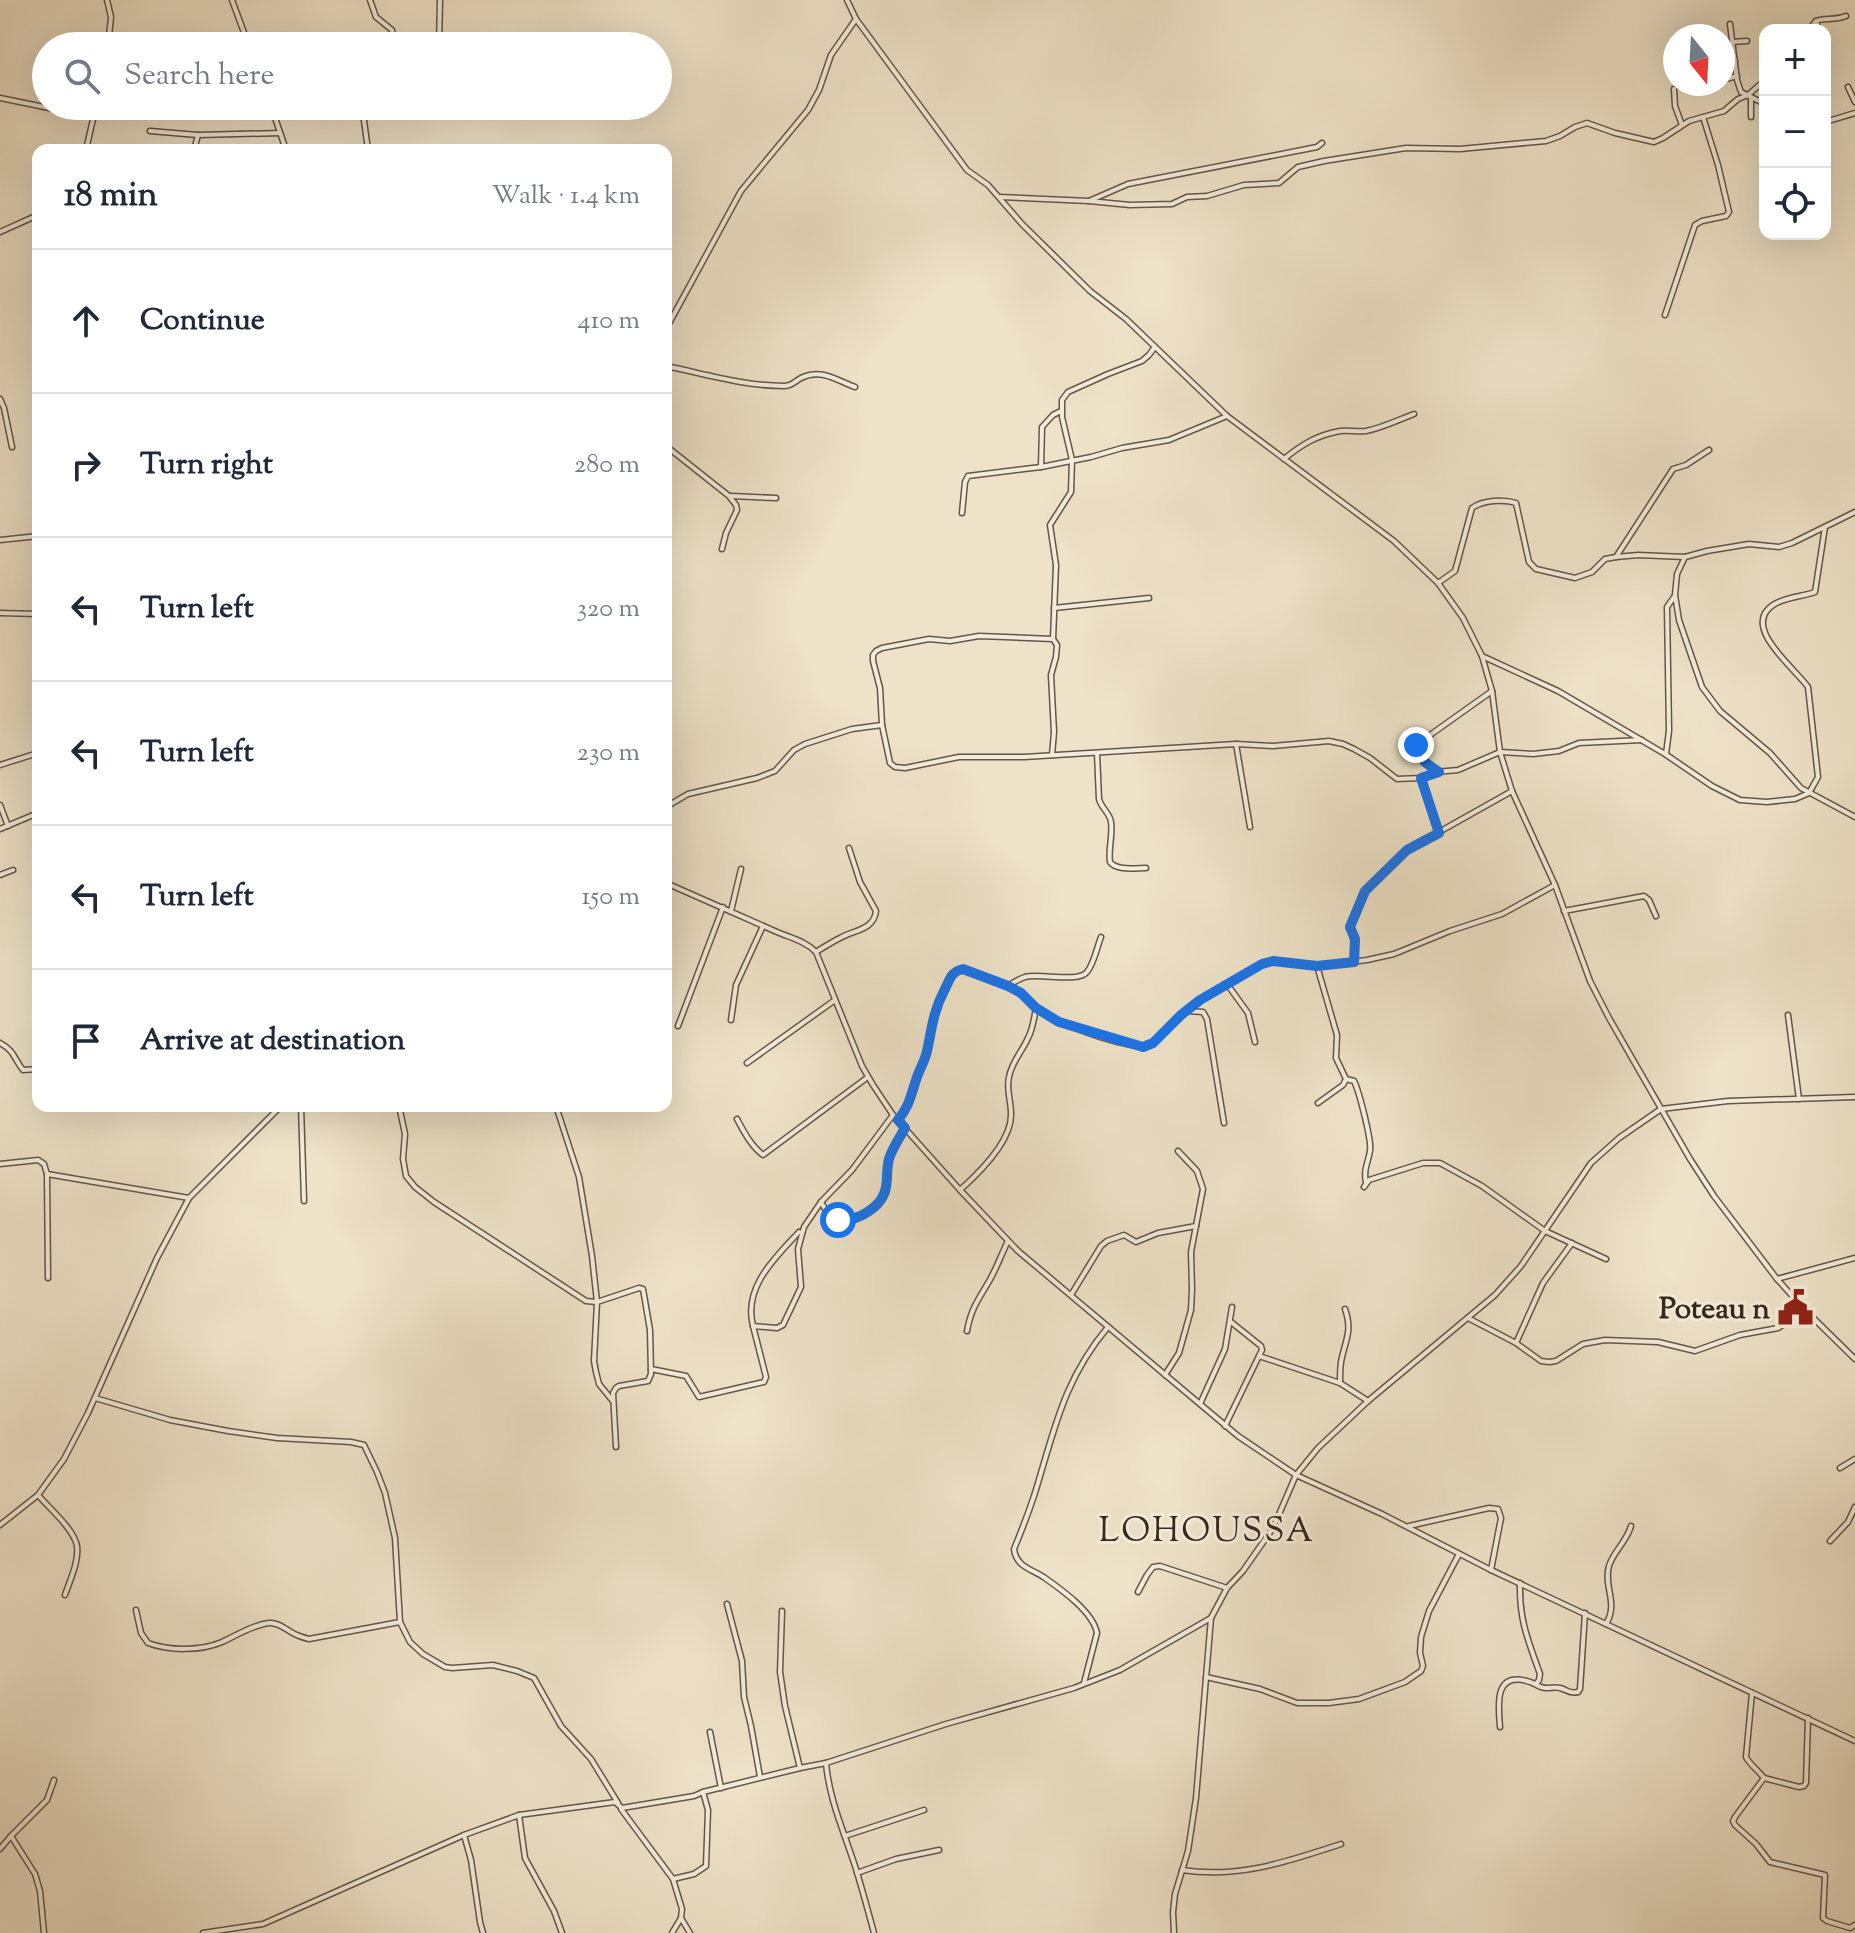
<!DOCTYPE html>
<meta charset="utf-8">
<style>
:root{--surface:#fff;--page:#f2f2f3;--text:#1f2937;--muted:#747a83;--line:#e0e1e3}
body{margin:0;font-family:"Sorts Mill Goudy",serif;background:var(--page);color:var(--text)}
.controls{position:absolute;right:24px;top:24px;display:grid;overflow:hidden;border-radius:16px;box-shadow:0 8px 32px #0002}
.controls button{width:72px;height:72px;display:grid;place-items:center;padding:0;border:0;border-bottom:2px solid var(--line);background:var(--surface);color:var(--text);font:40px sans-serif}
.compass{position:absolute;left:1663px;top:24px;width:72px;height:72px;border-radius:50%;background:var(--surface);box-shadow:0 8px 32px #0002;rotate:162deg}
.stop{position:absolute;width:24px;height:24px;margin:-18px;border:6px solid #1a73e8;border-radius:50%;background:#fff}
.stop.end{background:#1a73e8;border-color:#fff;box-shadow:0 2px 8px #0008}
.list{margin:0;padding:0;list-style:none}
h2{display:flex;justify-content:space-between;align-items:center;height:104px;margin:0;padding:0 32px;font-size:34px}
h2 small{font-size:26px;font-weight:400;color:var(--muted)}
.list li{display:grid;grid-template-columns:52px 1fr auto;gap:24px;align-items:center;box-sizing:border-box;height:144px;padding:0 32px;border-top:2px solid var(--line)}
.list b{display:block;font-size:30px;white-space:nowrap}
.list em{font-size:26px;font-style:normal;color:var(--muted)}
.icon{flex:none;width:44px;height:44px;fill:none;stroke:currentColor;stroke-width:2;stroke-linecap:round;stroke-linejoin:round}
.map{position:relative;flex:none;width:1855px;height:1933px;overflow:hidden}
.search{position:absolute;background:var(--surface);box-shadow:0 8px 32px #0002;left:32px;top:32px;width:640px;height:88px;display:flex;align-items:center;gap:20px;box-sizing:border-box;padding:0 28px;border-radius:44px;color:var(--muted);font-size:30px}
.panel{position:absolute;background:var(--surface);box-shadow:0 8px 32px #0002;left:32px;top:144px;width:640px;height:968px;border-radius:16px}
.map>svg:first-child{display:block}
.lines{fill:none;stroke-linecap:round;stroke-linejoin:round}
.street-casing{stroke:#625748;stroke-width:7}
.street{stroke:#f4ecdb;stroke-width:4}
.route{stroke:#1a73e8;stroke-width:10}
.labels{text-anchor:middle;stroke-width:6;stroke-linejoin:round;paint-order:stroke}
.poi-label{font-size:30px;font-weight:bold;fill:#34291d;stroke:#f4ecdb;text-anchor:end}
.quarter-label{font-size:34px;letter-spacing:2px;fill:#34291d;stroke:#f4ecdb}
</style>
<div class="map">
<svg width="1855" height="1933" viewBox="0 0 1855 1933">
<rect width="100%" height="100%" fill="#eee2c8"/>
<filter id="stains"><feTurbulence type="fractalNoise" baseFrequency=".0025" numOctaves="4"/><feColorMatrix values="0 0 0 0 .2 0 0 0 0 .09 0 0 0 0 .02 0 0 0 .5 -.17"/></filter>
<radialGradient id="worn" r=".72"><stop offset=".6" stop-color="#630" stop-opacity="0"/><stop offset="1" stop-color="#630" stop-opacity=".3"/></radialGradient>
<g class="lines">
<defs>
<g id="street">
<polyline points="107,0 111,17 108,46"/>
<polyline points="232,0 249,46"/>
<polyline points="370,0 376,17 392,30 394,46"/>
<polyline points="847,0 856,19 967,170 988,185 1022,224 1090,291 1126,319 1227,416 1394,541 1438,583 1463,618 1482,656 1492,691 1500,752 1512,791 1555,885 1590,981 1609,1018 1690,1159 1714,1196 1777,1279 1805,1310 1855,1359"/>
<polyline points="1730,24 1737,80 1741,92 1765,104"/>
<polyline points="1809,30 1816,21"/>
<path d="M1819,30L1816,21C1824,17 1834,21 1846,16"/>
<polyline points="1732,42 1747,41"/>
<polyline points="439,46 440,0"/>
<polyline points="1825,61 1825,62"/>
<polyline points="1723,63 1735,60"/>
<polyline points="1723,80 1737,76"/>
<polyline points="1704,85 1711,84"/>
<polyline points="1848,87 1855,102"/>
<polyline points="1674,89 1675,106 1682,125"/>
<polyline points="1751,97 1751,117"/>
<polyline points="0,98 93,117"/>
<polyline points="271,106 286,150"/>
<polyline points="362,106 368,150"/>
<polyline points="1825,122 1855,113"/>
<polyline points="150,131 198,135 280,133"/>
<polyline points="86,150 96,106"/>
<polyline points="194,150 198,135"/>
<polyline points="999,197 1089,201 1128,184 1317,147 1322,143"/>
<polyline points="1089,201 1130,205 1172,204 1187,197 1207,196 1244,185 1279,183 1298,167 1324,161 1406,148 1460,149 1546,141 1560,136 1575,127 1587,123 1615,133 1654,142 1663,138 1689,121 1724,111 1738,99 1748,95 1765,80"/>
<polyline points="0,232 38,215"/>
<polyline points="1665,315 1695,225 1702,221 1726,216 1729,212 1718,165 1703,117"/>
<polyline points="666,329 741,191 808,110 819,90 831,55 856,19"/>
<path d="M666,366C705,374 744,386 784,386C792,386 795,381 801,378C821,368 836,380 855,387"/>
<polyline points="0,399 4,408 12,447"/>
<polyline points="666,446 729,496 736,505 737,510 726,533 722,549"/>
<path d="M1284,459C1301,445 1317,435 1340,431C1348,430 1357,432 1366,431C1382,428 1398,420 1414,414"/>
<polyline points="1041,467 1042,427 1053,415 1061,411"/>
<polyline points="731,496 776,498"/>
<polyline points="962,513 965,482 968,476 1041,467 1091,457 1122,448 1169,440 1227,416"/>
<polyline points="0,540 38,536"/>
<polyline points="1616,557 1673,469 1686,465 1709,450"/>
<polyline points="1685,557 1677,574 1675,595 1679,620 1702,687 1720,711 1770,753 1801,788 1855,817"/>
<path d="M1438,583L1455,571L1472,508C1483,500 1504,499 1516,503L1529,562L1536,569L1575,578L1592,572L1605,559L1616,557L1638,555L1685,557L1707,551L1749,544L1779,547L1792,543L1855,512"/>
<polyline points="1054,608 1149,598"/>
<polyline points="0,613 38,614"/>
<polyline points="1053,639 979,636 950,641 929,639 882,648 876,651 873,655 873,661 880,688 882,725 890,763 895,767 905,768 959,757 1024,757 1236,744 1273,746 1329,741 1343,744 1354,749 1370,758 1397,779 1421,778 1436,772 1458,770 1500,752 1533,754 1559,751 1579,743 1642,740"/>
<path d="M1482,656L1558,691L1665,754L1712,786L1740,800L1767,802L1795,799L1809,793L1818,777L1808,687C1796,669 1740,627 1773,605C1785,597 1801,597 1815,592L1825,527"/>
<polyline points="1236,744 1250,827"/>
<path d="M1097,753L1099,799C1101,808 1110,813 1111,822C1113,835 1108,849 1110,862C1117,871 1135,868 1146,868"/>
<polyline points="1666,754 1669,731 1667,607 1674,597"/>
<polyline points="1052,755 1054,732 1051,675 1056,657 1057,645 1053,639 1056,565 1050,525 1071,492 1072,460 1062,417 1062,400 1068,392 1108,374 1142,361 1149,355 1154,348"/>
<polyline points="0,765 38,753"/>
<path d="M1437,771C1427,764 1416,758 1416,745L1492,691"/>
<polyline points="1421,778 1439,832"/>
<polyline points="0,805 8,826"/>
<polyline points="666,807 688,794 757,778 775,771 794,750 805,744 852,729 882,725"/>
<polyline points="0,829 38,813"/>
<polyline points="0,875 13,870"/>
<path d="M666,883C703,899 740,916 777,932C791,938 805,941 816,952L862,1066L873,1085L893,1115L960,1190L1018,1251L1238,1436L1296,1475L1382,1514L1491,1570L1855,1741"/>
<polyline points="731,911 741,869"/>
<polyline points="1564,911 1644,896 1649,900 1656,916"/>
<path d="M816,952C824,947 832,942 840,938C854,930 874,930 876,911L860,882L849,848"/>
<polyline points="1354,962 1355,939 1350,927 1365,891 1407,850 1512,791"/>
<polyline points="1317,966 1337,1035 1336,1058 1346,1079 1343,1085 1318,1103"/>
<polyline points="1227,984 1248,1013 1255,1042"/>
<path d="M1008,986C1014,982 1019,979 1025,977C1041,973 1078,983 1087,972C1094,964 1097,947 1101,937"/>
<path d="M1036,1008C1067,1027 1107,1042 1143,1047L1153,1043L1187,1011L1203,1012L1207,1019L1224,1123"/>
<polyline points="1187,1011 1200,1000 1262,964 1273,961 1317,966 1367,960 1394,954 1450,931 1502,914 1555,885"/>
<polyline points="1788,1015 1799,1099"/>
<polyline points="731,1020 736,985 763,926"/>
<polyline points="678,1026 723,907"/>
<path d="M0,1043C15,1051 14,1059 23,1070L38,1069"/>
<polyline points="747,1063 835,1000"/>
<path d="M1346,1079L1354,1081C1359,1091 1372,1141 1370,1151C1368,1163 1363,1170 1366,1183"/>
<polyline points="301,1106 304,1201"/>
<polyline points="399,1106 405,1134 403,1159 406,1176 415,1187 434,1202 586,1301 597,1302 639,1288 643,1289 650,1330 651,1374 648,1381 619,1386 616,1388 613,1393 616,1447"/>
<polyline points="556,1106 579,1177 592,1256 597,1302 594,1361 596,1372 599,1384 612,1400"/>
<path d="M737,1119C744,1132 751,1146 763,1155L868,1077"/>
<path d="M898,1120C909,1107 911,1096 916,1080C919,1070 925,1061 927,1051C932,1028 933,1011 944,991C950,980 950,971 963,969L1008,986L1021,993L1036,1008C1034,1018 1033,1029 1028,1038C1022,1052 1012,1061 1009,1077C1006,1090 1011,1100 1011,1114C1012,1141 979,1173 960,1190"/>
<polyline points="0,1164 38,1160 44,1164 47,1174 48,1278"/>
<polyline points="47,1174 189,1198"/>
<polyline points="1364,1187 1369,1180 1423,1163 1440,1163 1482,1186 1545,1231 1606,1259"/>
<polyline points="821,1202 829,1216 847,1221 862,1215 876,1206 886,1192 889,1158 905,1128"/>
<polyline points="1777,1279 1855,1258"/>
<polyline points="1071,1295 1101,1246 1107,1241 1124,1235 1136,1242 1158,1233 1196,1226"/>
<polyline points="1468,1318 1516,1343 1541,1361 1549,1362 1556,1361 1583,1344 1605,1340 1658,1342 1695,1351 1740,1335 1778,1328 1805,1310"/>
<polyline points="1231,1322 1261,1346 1262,1350 1259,1356"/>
<path d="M753,1326C743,1287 775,1258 799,1232"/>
<path d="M967,1331C971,1309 977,1302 988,1283C996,1270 1001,1255 1008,1241"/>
<polyline points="1516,1343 1543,1283 1572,1243"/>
<polyline points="651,1369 686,1376 699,1397 764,1382 766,1377 753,1326 777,1328 783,1325 801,1287 798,1249 804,1227 821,1202 852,1170 893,1115"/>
<polyline points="1165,1375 1179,1353 1191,1310 1192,1289 1191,1252 1203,1189 1197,1171 1178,1151"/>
<path d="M1340,1383C1340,1376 1340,1369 1341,1362C1345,1340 1353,1332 1345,1309"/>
<polyline points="95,1398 170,1420 228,1431 277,1438 351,1442 364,1445 377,1472 385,1493 395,1538 400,1622 410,1642 423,1654 445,1667 452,1668 493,1665 517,1671 534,1678 561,1726 591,1759 618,1803"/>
<polyline points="1200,1404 1225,1349 1232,1307"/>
<polyline points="1225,1426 1259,1356 1340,1383 1368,1401"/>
<polyline points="1840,1468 1855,1459"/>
<path d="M38,1495C49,1508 74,1529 77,1546C79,1562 70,1580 65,1595"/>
<polyline points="0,1525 38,1495 64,1459 88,1413 157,1258 189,1198 281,1106"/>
<polyline points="1409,1526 1489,1508 1498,1509 1501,1518 1491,1570"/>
<polyline points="1830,1541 1848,1522 1855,1507"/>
<path d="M1520,1583C1519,1620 1528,1640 1540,1674L1539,1680L1536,1684"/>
<polyline points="1138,1592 1147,1575 1153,1567 1160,1566 1227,1588"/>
<polyline points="727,1604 742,1661 744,1697 751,1726 760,1777"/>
<path d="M136,1610L141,1633L148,1643C169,1651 201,1651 222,1642C237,1635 253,1625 269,1623C280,1622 288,1632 297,1635C301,1637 305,1638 309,1639L400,1622"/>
<polyline points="782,1611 780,1672 785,1706 800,1768"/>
<path d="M1606,1624C1619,1603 1603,1587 1609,1566C1613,1552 1627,1541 1631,1526"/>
<polyline points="1206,1677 1260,1689 1297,1703 1329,1703 1359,1699 1405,1682 1421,1671 1423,1666 1420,1653 1421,1637 1429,1611 1459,1554"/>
<path d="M1084,1683L1097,1633C1093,1612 1062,1590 1045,1578C1032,1569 1016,1567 1014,1549C1021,1532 1028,1514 1034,1496C1054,1432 1063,1380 1108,1327"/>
<path d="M1752,1693L1746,1757C1750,1765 1758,1770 1764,1778L1799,1787L1804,1786L1806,1783L1808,1718"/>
<path d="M1500,1727C1498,1704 1494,1670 1530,1682C1534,1683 1537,1686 1541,1687C1548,1690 1553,1686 1560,1688C1568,1690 1569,1694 1578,1692L1580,1689L1585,1613"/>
<polyline points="710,1732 721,1788"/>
<path d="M826,1763C829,1799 844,1832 855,1866C862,1888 868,1911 874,1933"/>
<polyline points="1764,1778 1735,1817 1733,1821 1735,1825 1756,1844 1770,1862 1825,1875 1823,1918 1827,1921 1850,1928 1855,1925"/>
<polyline points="621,1809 673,1879 682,1909 681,1918 690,1933"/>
<polyline points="519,1815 525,1858 554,1911 562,1933"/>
<polyline points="464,1835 471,1860 480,1922 483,1933"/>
<polyline points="11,1836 35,1874 40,1891 44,1933"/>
<polyline points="845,1836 924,1810"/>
<polyline points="0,1849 11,1836 47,1800 54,1780"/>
<path d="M1182,1870C1239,1879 1289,1861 1341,1844"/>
<polyline points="857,1873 896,1859 939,1850"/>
<polyline points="673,1879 694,1874 706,1866 708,1810 703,1792"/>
<polyline points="203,1933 263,1924 464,1835 519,1815 615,1802 622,1808 694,1796 703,1792 800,1768 826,1763 946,1724 1074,1688 1120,1670 1211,1618"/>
<polyline points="672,1933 681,1918"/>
<polyline points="1174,1933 1173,1912 1175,1894 1188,1851 1196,1798 1211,1618 1227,1588 1243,1571 1273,1528 1296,1475 1318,1448 1368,1401 1495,1295 1521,1266 1591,1163 1619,1138 1661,1109 1728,1101 1855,1097"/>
</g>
</defs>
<use href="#street" class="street-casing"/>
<use href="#street" class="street"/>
</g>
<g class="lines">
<path class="route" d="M838,1220C857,1222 883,1207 886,1187C888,1177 886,1165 890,1156C894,1146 900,1137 905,1128L898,1120C909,1107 911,1095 916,1080C919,1070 925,1061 927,1051C932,1028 933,1012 944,991C950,980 950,972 963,969L1008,986L1021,993L1036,1008L1059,1022L1143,1047L1153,1043L1181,1015L1200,1000L1262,964L1273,961L1317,966L1354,962L1355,939L1350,927L1365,891L1407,850L1439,833L1421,778L1439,772C1428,765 1417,758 1416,745"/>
</g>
<defs>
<symbol id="civic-bare" viewBox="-9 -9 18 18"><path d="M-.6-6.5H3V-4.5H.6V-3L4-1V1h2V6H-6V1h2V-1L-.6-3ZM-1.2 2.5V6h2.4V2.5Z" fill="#8f2418" stroke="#f4ecdb" stroke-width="2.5" paint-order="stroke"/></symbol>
</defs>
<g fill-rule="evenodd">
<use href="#civic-bare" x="1770" y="1282" width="51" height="51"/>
</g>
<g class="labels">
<g class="poi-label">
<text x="1770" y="1318">Poteau n</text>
</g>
<g class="quarter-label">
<text x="1207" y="1541">LOHOUSSA</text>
</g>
</g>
<rect width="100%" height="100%" filter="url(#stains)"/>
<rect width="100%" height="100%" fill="url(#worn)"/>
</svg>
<div class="controls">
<button>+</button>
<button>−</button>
<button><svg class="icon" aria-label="locate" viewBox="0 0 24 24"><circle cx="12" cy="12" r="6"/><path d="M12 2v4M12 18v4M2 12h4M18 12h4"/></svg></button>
</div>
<svg class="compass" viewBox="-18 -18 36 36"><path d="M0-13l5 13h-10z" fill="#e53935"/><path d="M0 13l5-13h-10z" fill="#747a83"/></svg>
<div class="stop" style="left:838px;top:1220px"></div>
<div class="stop end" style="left:1416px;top:745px"></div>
<div class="search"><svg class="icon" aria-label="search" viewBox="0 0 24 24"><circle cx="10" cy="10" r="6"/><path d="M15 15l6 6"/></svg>Search here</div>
<section class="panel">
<h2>18 min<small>Walk · 1.4 km</small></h2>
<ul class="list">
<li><svg class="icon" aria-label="ahead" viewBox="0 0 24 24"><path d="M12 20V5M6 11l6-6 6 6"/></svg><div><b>Continue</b></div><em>410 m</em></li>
<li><svg class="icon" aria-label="right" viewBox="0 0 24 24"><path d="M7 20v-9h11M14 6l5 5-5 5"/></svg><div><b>Turn right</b></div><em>280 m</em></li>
<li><svg class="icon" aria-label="left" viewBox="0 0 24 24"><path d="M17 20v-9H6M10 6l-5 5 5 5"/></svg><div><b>Turn left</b></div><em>320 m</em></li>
<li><svg class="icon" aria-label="left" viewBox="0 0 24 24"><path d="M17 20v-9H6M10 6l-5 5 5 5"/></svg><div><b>Turn left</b></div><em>230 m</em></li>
<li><svg class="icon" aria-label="left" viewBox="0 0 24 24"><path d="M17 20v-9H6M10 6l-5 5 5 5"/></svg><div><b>Turn left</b></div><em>150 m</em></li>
<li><svg class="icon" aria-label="arrive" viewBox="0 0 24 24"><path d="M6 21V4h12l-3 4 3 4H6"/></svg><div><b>Arrive at destination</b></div></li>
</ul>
</section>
</div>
